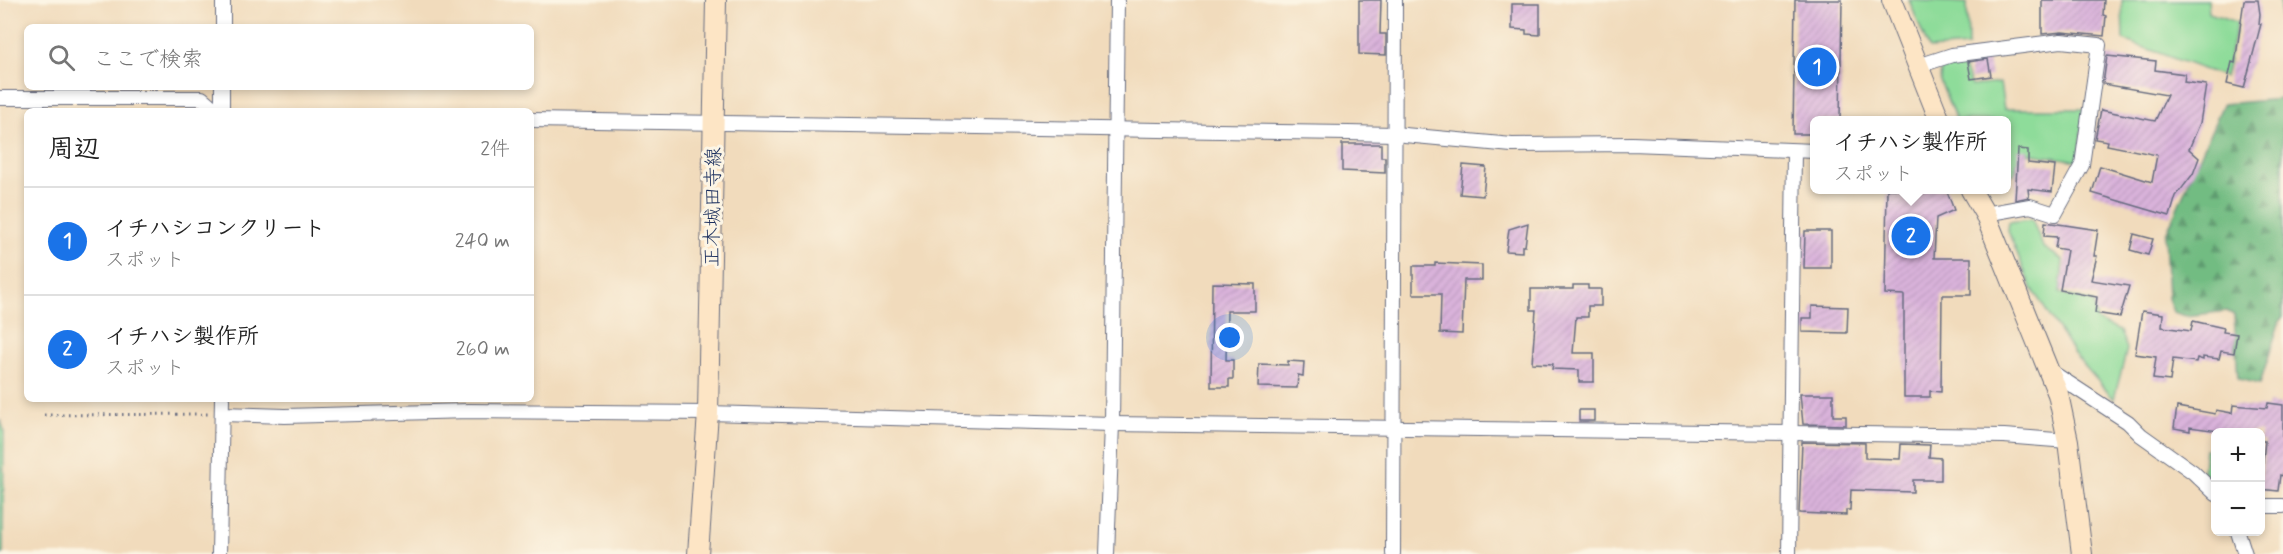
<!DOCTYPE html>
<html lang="ja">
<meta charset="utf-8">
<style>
:root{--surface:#fff;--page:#f6f6f6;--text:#222;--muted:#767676;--line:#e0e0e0;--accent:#1a73e8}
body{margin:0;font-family:Mynerve,"Klee One",sans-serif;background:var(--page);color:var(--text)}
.controls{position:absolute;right:18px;bottom:18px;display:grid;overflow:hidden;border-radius:9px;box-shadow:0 3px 9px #0003}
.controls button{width:54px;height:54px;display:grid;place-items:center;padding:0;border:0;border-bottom:2px solid var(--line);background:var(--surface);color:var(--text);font:30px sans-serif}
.you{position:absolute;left:1230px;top:338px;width:21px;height:21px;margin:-15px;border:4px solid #fff;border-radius:50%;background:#1a73e8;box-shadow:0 0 0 9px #1a73e833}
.badge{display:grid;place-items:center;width:39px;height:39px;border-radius:50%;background:var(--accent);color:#fff;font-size:20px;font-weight:700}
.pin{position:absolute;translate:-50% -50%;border:3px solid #fff;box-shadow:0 2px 6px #0006}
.popup{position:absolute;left:1810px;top:116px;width:201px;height:78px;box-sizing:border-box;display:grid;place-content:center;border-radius:9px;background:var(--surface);filter:drop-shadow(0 2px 4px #0005);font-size:20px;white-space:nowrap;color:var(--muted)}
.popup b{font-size:22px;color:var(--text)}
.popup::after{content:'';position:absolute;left:50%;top:100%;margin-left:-12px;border:12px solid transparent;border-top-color:var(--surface)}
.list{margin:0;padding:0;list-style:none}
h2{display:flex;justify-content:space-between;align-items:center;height:78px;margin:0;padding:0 24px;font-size:26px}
h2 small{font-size:20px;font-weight:400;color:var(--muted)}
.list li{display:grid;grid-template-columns:39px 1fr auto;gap:18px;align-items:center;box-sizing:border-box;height:108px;padding:0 24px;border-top:2px solid var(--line)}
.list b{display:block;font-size:22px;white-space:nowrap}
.list p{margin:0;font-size:20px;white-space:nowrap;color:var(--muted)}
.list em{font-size:20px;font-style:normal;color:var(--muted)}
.icon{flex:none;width:33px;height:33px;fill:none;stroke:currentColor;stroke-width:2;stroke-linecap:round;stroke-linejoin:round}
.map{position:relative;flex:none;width:2283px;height:554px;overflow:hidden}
.search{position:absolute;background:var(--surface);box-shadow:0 3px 9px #0003;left:24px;top:24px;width:510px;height:66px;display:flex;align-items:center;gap:15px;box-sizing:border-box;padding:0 21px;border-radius:9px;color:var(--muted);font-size:22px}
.panel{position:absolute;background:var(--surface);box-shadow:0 3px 9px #0003;left:24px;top:108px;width:510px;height:294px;border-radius:9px}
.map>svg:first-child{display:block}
.grass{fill:#8edc9a;stroke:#54867c;stroke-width:1.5}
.forest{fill:url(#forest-firs);stroke:#467670;stroke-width:1.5}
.building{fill:url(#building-hatch)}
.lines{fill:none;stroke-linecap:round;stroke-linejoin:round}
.street-casing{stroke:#666b7f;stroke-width:16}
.secondary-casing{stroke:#666b7f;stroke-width:22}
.path{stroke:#666b7f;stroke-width:3;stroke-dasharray:1.5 4.5;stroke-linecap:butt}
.street{stroke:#fff;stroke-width:14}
.secondary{stroke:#fde5c5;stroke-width:20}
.labels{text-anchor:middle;stroke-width:6;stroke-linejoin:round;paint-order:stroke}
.street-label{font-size:20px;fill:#1b2f5e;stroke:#fcf5e5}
</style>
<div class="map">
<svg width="2283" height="554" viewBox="0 0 2283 554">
<defs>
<pattern id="forest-firs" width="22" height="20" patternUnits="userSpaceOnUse" patternTransform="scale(1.5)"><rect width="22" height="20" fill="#72bc82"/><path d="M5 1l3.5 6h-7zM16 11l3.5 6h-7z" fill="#5d996e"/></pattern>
<pattern id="building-hatch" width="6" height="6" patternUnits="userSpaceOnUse" patternTransform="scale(1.5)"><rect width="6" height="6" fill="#dab3db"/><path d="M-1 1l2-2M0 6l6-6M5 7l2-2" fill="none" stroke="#ba9abe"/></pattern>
</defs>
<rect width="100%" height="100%" fill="#fcf5e5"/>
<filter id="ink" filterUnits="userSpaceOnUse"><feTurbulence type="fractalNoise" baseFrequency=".0167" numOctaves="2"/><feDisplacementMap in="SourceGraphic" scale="12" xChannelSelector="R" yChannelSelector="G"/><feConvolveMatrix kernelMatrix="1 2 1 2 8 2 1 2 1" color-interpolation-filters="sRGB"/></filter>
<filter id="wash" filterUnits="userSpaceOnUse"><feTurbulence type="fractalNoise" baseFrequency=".008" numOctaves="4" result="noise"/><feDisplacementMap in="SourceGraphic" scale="24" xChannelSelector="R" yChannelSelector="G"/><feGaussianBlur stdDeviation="1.35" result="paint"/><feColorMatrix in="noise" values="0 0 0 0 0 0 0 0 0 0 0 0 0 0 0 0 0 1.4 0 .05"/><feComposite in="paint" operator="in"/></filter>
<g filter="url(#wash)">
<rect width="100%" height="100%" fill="#f1dbbc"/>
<g class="grass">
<polygon points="1909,0 1967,3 1968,46 1929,49"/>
<polygon points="2122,0 2208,0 2209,13 2237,22 2225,77 2123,40"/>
<polygon points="1963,66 1972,86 2000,83 2004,109 2084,109 2078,161 2019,152 2015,174 2007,175 2007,121 1956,120 1940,81 1941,68"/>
<polygon points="2032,219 2043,247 2063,260 2060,293 2093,302 2097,321 2120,331 2127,349 2114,399 2074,354 2031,287 2008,231 2009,222"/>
<polygon points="0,419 4,430 3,554 0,554"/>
<polygon points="2205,449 2215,450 2215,486 2203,472"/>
</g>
<polygon class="forest" points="2280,0 2283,0 2283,317 2280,320 2260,384 2238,379 2234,315 2227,311 2186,316 2173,312 2168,298 2165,236 2223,104 2281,99"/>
<g id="blocks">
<g class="building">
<polygon points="1359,0 1381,0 1380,34 1386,34 1386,55 1359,54"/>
<polygon points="1795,0 1842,0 1840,120 1815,120 1815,134 1793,134"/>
<polygon points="2042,0 2104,0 2103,15 2106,16 2104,36 2062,32 2042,34"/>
<polygon points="2244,0 2258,0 2260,14 2259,24 2261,24 2244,88 2227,84 2232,62 2235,63"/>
<polygon points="1512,4 1540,4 1540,35 1526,34 1526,30 1512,29"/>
<polygon points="2107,56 2156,61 2155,70 2185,74 2184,82 2206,85 2200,123 2189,149 2199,158 2193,174 2176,196 2170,216 2092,193 2100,166 2152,182 2157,155 2107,145 2108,141 2095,139 2101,110 2155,121 2167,95 2103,84"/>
<polygon points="1988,59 1991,76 1971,79 1968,62"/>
<polygon points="1342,144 1381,144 1381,157 1385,157 1385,173 1342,171"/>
<polygon points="2018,149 2028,150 2028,163 2055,166 2052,192 2028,189 2029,197 2015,200"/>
<polygon points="1463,165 1486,167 1483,196 1460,194"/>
<polygon points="1887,189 1946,189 1954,210 1936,218 1934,258 1971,258 1971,295 1942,295 1941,392 1930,391 1930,397 1904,397 1904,295 1885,294"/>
<polygon points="2045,222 2098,230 2094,256 2097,256 2091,280 2129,286 2120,317 2095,313 2097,297 2060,290 2067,250 2055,248 2057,237 2044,236"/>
<polygon points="1528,223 1525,246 1522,246 1522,252 1506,251 1509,229"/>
<polygon points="1805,231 1831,231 1831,268 1804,268"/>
<polygon points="2134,234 2153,239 2148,255 2130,250"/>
<polygon points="1435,263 1482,265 1482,280 1464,280 1462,334 1440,333 1441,294 1413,294 1413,266 1435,266"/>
<polygon points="1212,283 1255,284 1255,311 1227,311 1226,360 1233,360 1233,379 1229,379 1229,387 1211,387"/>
<polygon points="1573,285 1588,285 1588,289 1601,289 1601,306 1588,306 1588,317 1576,317 1573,353 1594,353 1594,382 1579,382 1579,370 1552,369 1553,364 1532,363 1536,310 1531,310 1531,289 1573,289"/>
<polygon points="1812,306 1848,307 1847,333 1802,332 1802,318 1812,318"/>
<polygon points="2142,311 2163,314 2162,327 2191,331 2193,321 2224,328 2223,332 2237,334 2234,353 2221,351 2219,359 2203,357 2203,360 2197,358 2196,362 2173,359 2170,381 2153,379 2156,357 2135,354"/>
<polygon points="1288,361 1304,362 1303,376 1298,375 1297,388 1258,387 1259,364 1288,365"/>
<polygon points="1800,394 1833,394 1833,416 1846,416 1846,425 1803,424"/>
<polygon points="2268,403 2283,405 2283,476 2280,475 2278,491 2260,489 2265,441 2260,441 2260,432 2226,432 2190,427 2190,431 2174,428 2177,407 2215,414 2216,410 2232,413 2233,405 2267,408"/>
<rect x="1579" y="410" width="15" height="11"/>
<polygon points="1802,442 1865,443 1865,458 1900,459 1901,444 1930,445 1929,457 1941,458 1941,480 1913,480 1913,492 1851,490 1850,510 1846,510 1846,515 1799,513"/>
</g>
</g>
</g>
<g filter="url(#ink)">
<use href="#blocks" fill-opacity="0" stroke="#666b7f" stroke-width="1.5"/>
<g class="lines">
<defs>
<g id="street">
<polyline points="223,27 223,0"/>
<polyline points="1918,66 1952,55 2061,41 2099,45 2082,165 2055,214 2030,206 1985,214"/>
<polyline points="0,98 202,98 217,111"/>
<polyline points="222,111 222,87"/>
<polyline points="531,120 1348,133 1394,134 1512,145 1632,144 1815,151"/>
<polyline points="2047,369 2128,422 2141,435 2193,472 2216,494"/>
<polyline points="222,414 285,416 469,411 708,413 1112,424 2004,436 2068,441"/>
<polyline points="2260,506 2283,506"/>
<polyline points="2238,532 2245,554"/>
<polyline points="219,554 222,399"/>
<polyline points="1107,554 1112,424 1117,0"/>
<polyline points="1393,554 1395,0"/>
<polyline points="1789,554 1794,151"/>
</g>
<g id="secondary">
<polyline points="1892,0 1940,121"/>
<polyline points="1971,190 1985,214 2058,394 2068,441 2082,554"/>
<polyline points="698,554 708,413 716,0"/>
</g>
</defs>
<use href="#street" class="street-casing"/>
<use href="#secondary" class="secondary-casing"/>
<polyline class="path" points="44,415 208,414"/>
<use href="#street" class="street"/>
<use href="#secondary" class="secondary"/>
</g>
</g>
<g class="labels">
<g class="street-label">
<text transform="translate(712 207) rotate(-89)" y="7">正木城田寺線</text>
</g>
</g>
</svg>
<div class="controls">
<button>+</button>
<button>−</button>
</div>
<div class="you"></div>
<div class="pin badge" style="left:1817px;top:67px">1</div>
<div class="pin badge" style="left:1911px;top:236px">2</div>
<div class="popup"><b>イチハシ製作所</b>スポット</div>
<div class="search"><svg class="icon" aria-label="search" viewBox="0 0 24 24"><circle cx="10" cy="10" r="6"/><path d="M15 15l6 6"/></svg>ここで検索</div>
<section class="panel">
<h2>周辺<small>2件</small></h2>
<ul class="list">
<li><span class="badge">1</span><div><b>イチハシコンクリート</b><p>スポット</p></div><em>240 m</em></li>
<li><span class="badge">2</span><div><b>イチハシ製作所</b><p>スポット</p></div><em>260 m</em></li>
</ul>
</section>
</div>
